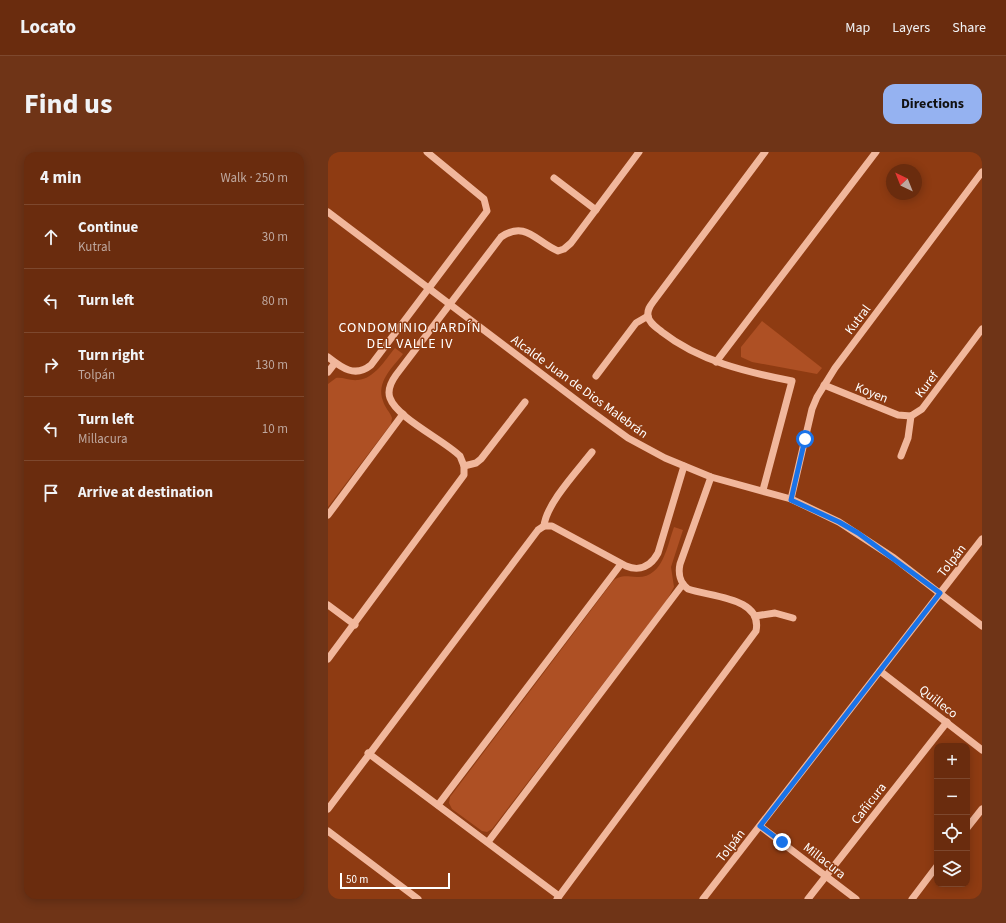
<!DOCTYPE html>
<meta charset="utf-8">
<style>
:root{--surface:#6a2c0e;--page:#6f3417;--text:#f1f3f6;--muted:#bea79e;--line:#7d482e;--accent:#95b2f1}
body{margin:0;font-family:"Source Sans 3",sans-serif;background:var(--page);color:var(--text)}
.controls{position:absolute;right:12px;bottom:12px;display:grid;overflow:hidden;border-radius:8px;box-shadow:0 2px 10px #0003}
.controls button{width:36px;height:36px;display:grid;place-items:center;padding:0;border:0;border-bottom:1px solid var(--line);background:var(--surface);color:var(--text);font:20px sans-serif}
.compass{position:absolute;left:558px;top:12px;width:36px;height:36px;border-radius:50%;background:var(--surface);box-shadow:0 2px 10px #0003;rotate:317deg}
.scale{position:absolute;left:12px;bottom:10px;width:110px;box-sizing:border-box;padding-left:4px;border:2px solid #fff;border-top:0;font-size:11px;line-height:14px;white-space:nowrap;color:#fff;-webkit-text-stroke:3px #8e3b12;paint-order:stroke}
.stop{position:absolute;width:12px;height:12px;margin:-9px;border:3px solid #1a73e8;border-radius:50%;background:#fff}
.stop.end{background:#1a73e8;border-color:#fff;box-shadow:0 1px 4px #0008}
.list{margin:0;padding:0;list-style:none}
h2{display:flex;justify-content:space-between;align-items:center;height:52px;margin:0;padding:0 16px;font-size:17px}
h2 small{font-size:13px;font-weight:400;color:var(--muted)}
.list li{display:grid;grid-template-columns:26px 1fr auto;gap:12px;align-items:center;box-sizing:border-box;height:64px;padding:0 16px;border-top:1px solid var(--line)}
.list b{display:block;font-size:15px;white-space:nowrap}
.list p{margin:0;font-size:13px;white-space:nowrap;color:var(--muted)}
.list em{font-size:13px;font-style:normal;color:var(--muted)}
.icon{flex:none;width:22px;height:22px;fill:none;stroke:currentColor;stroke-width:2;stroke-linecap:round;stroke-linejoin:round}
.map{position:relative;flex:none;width:654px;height:747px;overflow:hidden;border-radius:12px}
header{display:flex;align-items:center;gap:24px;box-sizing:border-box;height:56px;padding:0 20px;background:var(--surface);border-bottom:1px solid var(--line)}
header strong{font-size:19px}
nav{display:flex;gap:22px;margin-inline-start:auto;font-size:14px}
.intro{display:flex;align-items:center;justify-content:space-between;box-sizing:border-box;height:96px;padding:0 24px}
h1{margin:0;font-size:28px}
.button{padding:10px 18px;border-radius:12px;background:var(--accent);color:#111;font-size:14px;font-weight:700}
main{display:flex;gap:24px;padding:0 24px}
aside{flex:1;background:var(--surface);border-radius:12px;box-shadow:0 2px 10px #0003}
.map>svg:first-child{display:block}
.green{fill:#ae5024}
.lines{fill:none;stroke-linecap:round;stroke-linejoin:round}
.minor{stroke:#f1b79c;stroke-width:7}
.route{stroke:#1a73e8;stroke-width:5}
.labels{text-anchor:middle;stroke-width:3;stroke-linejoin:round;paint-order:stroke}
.street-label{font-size:13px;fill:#fff;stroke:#8e3b12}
.neighbourhood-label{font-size:14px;letter-spacing:1px;fill:#fff;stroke:#8e3b12}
</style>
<header>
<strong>Locato</strong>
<nav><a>Map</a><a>Layers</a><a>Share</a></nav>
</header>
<div class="intro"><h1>Find us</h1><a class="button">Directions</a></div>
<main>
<aside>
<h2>4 min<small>Walk · 250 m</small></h2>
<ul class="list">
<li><svg class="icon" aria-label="ahead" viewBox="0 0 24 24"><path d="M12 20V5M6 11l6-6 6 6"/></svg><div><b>Continue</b><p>Kutral</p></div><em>30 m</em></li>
<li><svg class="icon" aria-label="left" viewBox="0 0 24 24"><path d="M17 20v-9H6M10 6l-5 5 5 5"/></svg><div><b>Turn left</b></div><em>80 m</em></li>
<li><svg class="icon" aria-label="right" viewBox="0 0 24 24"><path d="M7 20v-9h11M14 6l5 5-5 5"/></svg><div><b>Turn right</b><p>Tolpán</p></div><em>130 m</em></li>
<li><svg class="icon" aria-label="left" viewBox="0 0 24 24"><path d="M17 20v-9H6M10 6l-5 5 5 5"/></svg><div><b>Turn left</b><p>Millacura</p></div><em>10 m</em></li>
<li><svg class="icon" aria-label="arrive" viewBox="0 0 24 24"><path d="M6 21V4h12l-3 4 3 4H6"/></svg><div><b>Arrive at destination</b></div></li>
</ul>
</aside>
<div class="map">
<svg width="654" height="747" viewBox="0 0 654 747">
<rect width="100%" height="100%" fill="#8e3b12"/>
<g class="green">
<polygon points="434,169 494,216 489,222 424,210 413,205 413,195"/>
<path d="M67,196L75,202C64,216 48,230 55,249C57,256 62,260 64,266L63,272L0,355V232L8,226C15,225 22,229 30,228C46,227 57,208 67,196Z"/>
<path d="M346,375L355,378L343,415L346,435L339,448L164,677L159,680L154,679L124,657L121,651L122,645L285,429C294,422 299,425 309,425C335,426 339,394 346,375Z"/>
</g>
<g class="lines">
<g class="minor">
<polyline points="226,26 268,58"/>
<polyline points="0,60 260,257 300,286 337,306 383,325 463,347 511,370 566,406 654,474"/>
<path d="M0,205C14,216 27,226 43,213L159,59L156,47L99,0"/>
<polyline points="388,210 548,0"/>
<polyline points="0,220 7,211"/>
<polyline points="268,224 308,171 320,164"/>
<polyline points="496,233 570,263 583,264 594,257 654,177"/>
<polyline points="573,304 580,286 583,264"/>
<polyline points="136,314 148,311 153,307 197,250"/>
<path d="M435,338L464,229C418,220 371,209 334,180C328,175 321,171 320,164C319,158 322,154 325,150L437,0"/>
<polyline points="463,347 484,257 489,245 507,216 654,20"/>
<polyline points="0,363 75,262"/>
<path d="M216,374C218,352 250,318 264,300"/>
<polyline points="0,453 27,473"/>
<polyline points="427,464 447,461 465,466"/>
<path d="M0,507L136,323V314L132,304C116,288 69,266 62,246C59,238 63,230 68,223L173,85C198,68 208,90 230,99L236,97L243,91L311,0"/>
<polyline points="552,519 654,598"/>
<polyline points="40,601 231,744"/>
<polyline points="110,653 293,412"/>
<path d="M0,657L210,378L216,374H224L298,414C312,420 323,414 330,401L356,314"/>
<polyline points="432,674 528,747"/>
<polyline points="639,676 654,657"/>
<polyline points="0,679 90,747"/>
<polyline points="160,690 355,432"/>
<path d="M229,747L428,479C435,445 382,445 360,437C352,431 350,421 352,412L383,325"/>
<polyline points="375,747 654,387"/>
<polyline points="480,747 619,570"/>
<polyline points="584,747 609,714"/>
</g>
</g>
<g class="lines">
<polyline class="route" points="454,690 432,674 612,441 530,381 511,370 463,348 477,287"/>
</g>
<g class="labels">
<g class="street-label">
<text transform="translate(529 167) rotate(-53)" y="5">Kutral</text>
<text transform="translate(598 232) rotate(-53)" y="5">Kuref</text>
<text transform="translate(252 234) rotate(36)" y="5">Alcalde Juan de Dios Malebrán</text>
<text transform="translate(544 240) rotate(22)" y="5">Koyen</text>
<text transform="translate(623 408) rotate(-52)" y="5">Tolpán</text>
<text transform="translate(611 549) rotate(38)" y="5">Quilleco</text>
<text transform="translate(540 651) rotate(-52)" y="5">Cañicura</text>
<text transform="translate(402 693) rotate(-52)" y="5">Tolpán</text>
<text transform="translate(497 708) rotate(38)" y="5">Millacura</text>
</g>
<g class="neighbourhood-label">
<text x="82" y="180">CONDOMINIO JARDÍN<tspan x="82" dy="16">DEL VALLE IV</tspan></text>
</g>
</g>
</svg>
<div class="controls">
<button>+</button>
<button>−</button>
<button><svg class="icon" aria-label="locate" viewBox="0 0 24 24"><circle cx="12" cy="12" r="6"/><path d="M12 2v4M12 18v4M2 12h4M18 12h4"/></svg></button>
<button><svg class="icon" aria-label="layers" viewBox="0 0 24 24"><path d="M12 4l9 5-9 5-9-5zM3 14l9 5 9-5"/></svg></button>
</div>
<svg class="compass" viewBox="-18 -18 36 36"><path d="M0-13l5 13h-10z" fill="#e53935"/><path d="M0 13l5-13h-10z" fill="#bea79e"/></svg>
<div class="scale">50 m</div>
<div class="stop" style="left:477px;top:287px"></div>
<div class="stop end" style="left:454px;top:690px"></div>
</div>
</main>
